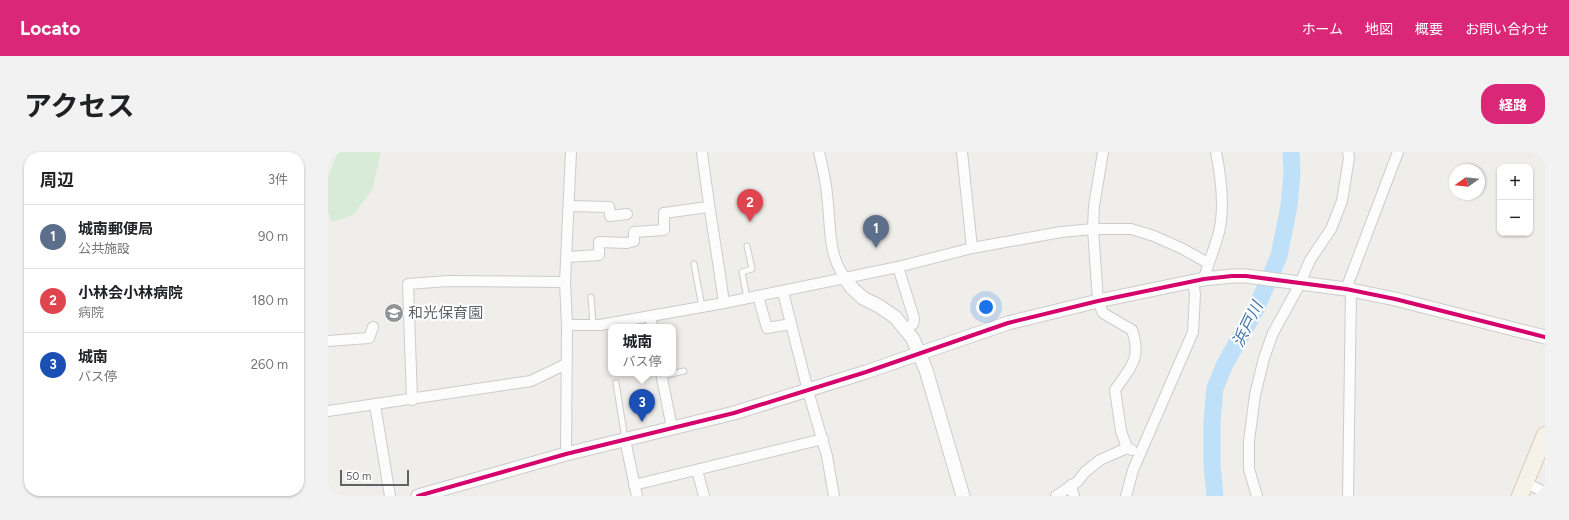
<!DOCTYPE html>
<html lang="ja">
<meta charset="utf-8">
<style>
:root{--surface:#fff;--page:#f2f2f2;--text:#202124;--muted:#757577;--line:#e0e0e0;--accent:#db2777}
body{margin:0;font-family:Figtree,"Noto Sans JP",sans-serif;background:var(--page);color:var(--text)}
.controls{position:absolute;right:12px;top:12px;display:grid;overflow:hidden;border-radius:8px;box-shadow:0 1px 3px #0004}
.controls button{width:36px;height:36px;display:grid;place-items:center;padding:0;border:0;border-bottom:1px solid var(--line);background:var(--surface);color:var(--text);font:20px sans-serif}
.compass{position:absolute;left:1121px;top:12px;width:36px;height:36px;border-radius:50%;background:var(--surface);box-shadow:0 1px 3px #0004;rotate:255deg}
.scale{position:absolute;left:12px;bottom:10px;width:69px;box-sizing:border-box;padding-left:4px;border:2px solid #5f6368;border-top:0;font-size:11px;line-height:14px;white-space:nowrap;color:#5f6368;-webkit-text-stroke:3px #fff;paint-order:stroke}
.you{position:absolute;left:658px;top:155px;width:14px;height:14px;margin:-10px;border:3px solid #fff;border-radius:50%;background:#1a73e8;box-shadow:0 0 0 6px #1a73e833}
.badge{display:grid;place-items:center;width:26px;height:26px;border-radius:50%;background:var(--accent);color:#fff;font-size:13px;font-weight:700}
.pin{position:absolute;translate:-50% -33px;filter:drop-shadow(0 1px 2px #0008)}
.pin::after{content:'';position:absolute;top:21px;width:14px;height:12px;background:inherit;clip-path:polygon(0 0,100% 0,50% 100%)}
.popup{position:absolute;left:280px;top:172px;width:68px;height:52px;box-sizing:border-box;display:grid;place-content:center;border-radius:8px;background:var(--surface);filter:drop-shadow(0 1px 3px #0005);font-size:13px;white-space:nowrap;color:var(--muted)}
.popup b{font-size:15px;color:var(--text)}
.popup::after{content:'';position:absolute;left:50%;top:100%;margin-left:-8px;border:8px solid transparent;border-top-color:var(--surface)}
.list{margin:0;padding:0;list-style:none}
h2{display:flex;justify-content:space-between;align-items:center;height:52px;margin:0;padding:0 16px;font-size:17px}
h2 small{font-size:13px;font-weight:400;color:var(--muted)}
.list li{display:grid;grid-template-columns:26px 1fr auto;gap:12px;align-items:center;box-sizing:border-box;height:64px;padding:0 16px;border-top:1px solid var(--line)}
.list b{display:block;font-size:15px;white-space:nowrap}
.list p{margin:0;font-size:13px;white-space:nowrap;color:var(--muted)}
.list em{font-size:13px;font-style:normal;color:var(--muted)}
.map{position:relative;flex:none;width:1217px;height:344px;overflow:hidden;border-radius:16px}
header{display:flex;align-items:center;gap:24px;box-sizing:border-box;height:56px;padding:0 20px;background:var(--accent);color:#fff}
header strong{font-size:19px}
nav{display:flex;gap:22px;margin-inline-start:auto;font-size:14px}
.intro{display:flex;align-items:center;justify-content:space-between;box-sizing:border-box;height:96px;padding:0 24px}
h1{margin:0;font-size:28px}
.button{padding:10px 18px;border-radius:16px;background:var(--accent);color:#fff;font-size:14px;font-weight:700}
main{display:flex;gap:24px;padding:0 24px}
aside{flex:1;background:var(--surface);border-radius:16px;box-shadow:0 1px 3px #0004}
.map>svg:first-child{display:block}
.green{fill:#d8ebd6}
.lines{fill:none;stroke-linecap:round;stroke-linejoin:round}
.river{stroke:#bfe0f9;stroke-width:17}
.service-casing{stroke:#cbcccc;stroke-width:7}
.minor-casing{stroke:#cbcccc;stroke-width:12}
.tertiary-casing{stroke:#cbcccc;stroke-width:15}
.primary-casing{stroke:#d7ceb8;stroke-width:18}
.service{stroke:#fdfcfc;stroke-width:5}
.minor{stroke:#fdfcfc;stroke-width:10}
.tertiary{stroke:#fdfcfc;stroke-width:13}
.primary{stroke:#f4f2e9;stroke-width:16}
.cycleway-casing{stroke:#fff;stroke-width:6}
.cycleway{stroke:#d6006c;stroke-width:4}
.labels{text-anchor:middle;stroke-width:4;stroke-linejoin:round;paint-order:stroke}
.poi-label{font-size:15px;fill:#5f6368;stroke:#fff;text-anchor:start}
.water-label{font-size:16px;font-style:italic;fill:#4174aa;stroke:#fff}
</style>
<header>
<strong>Locato</strong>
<nav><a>ホーム</a><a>地図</a><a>概要</a><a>お問い合わせ</a></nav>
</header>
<div class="intro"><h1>アクセス</h1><a class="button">経路</a></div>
<main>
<aside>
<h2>周辺<small>3件</small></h2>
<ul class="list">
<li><span class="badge" style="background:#5c6f8a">1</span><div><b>城南郵便局</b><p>公共施設</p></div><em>90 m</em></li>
<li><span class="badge" style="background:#e0444e">2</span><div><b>小林会小林病院</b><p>病院</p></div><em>180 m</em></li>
<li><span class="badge" style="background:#1a4fb4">3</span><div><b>城南</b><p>バス停</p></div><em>260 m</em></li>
</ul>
</aside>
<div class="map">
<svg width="1217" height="344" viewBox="0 0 1217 344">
<rect width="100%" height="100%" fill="#efeeea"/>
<polygon class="green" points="10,0 53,0 44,38 25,63 4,70 0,60 0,25"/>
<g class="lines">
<polyline class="river" points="887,344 884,313 884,269 887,236 897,212 927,159 951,104 961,54 964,21 963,0"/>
<defs>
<g id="service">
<polyline points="366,112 374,155"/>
<polyline points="263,145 265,173"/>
<polyline points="419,146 414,120 424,117 419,94"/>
<polyline points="334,224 356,219"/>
<polyline points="288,231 297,287"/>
</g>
<g id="minor">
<path d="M374,0C380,51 389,100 396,151"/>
<path d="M491,0C494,14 498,28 499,43C503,72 499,101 517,126"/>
<polyline points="634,0 644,96"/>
<path d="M775,0L766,54L765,77L770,149L775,161L804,178C814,207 802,216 787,238L793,279L799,296"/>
<polyline points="241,54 281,55 282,64 299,62"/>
<polyline points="239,105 271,103 271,90 299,91 306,89 306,80 336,78 336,61 380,55"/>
<polyline points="570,115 586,166 585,172 578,177"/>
<path d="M876,127C880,111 887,96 891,80C897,55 893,25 888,0"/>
<polyline points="1018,137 1070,0"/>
<polyline points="455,140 480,239 499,304 506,344"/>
<polyline points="430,144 439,176 463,172"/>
<polyline points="322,164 324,175"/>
<polyline points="239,173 272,173 396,151 570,115 644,96 733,80 765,77 803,77 826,84 855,97 880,111"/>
<polyline points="0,189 41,186 45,175"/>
<polyline points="333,221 344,276"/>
<polyline points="84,248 80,132 120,129 237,130"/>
<polyline points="47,253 62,344"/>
<polyline points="0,259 203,229 238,212"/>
<polyline points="297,288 309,344"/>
<polyline points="238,302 239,173 237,130 243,0"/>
<polyline points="369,318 376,344"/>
<polyline points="1197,331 1217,340"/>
<polyline points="306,333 495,287"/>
<polyline points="743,333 746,344"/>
<polyline points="728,344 749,330 757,320 772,308 799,296 804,298"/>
<polyline points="798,344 805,318 865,180 867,142 865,129"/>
<polyline points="929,344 921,317 921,289 927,243 936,206 945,181 972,132 982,108 1003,77 1014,49 1021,6 1020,0"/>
<polyline points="1020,344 1023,138"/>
</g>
<g id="tertiary">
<polyline points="517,126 524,136 535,146 551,154 567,165 585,187 598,218 635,344"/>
<polyline points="90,344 238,302 406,261 538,220 680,171 770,149 876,127 904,124 918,124 1018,137 1067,147 1217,185"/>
</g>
<polyline id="primary" points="1192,344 1217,283"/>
</defs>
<use href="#service" class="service-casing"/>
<use href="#minor" class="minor-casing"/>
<use href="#tertiary" class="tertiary-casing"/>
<use href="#primary" class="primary-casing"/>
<use href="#service" class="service"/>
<use href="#minor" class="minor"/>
<use href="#tertiary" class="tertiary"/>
<use href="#primary" class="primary"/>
<defs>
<polyline id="cycleway" points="90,344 238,302 406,261 538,220 680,171 770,149 876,127 904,124 918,124 1018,137 1067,147 1217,185"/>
</defs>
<use href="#cycleway" class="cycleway-casing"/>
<use href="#cycleway" class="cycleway"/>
</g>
<defs>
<symbol id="school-disc" viewBox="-11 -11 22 22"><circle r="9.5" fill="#919496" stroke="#fff"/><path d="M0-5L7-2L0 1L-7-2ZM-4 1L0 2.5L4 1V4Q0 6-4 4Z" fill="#fff"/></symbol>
</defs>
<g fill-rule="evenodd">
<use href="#school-disc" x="55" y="150" width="22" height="22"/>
</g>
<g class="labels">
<g class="poi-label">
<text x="80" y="166">和光保育園</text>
</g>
<g class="water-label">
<text transform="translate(919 172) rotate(-64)" y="6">浜戸川</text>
</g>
</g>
</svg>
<div class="controls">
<button>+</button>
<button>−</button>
</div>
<svg class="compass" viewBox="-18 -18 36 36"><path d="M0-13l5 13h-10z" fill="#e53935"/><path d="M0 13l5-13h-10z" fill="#757577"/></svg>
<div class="scale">50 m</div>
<div class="you"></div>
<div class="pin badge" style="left:548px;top:96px;background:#5c6f8a">1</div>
<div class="pin badge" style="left:422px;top:70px;background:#e0444e">2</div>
<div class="pin badge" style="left:314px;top:270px;background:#1a4fb4">3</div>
<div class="popup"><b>城南</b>バス停</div>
</div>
</main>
